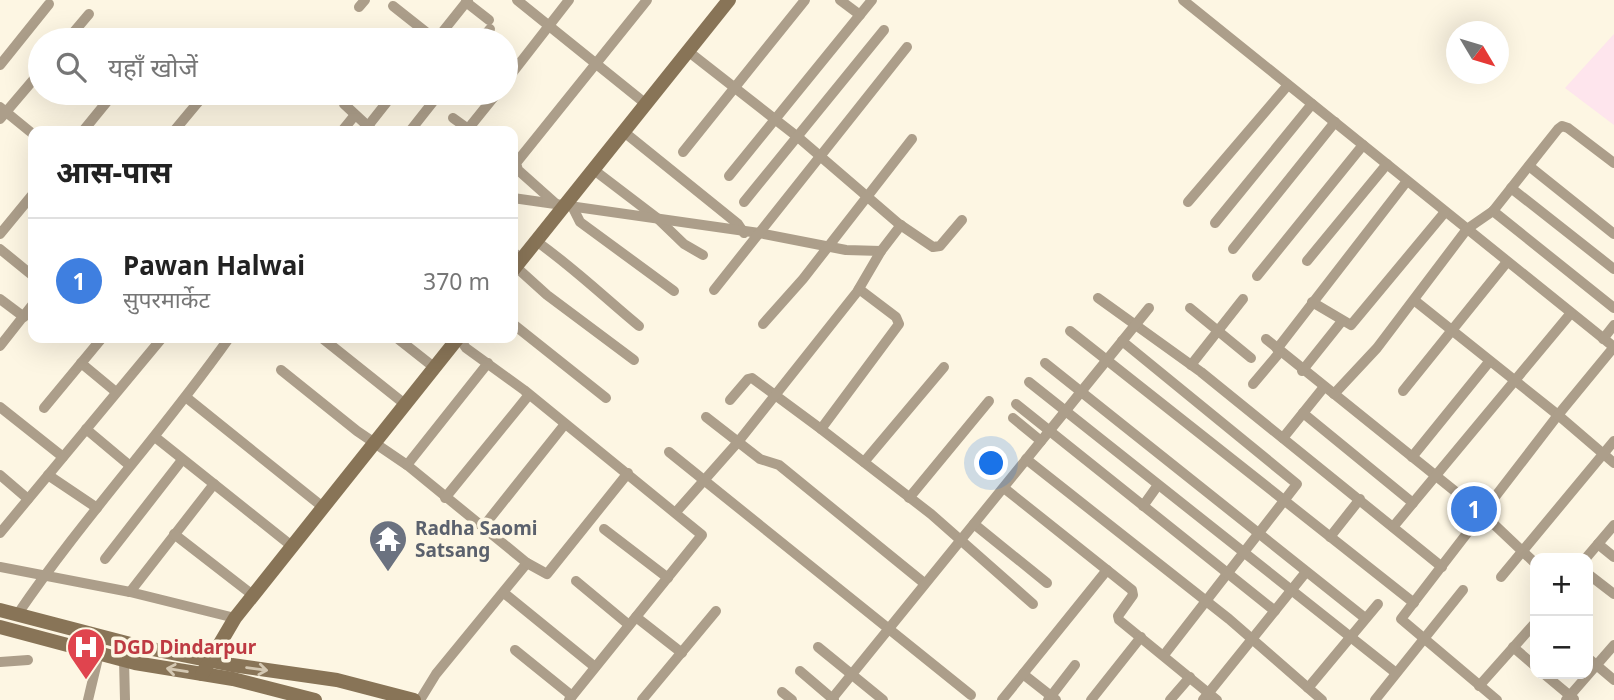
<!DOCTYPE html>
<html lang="hi">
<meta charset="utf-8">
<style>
:root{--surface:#fff;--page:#f2f2f2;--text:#222;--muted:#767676;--line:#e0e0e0;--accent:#1a73e8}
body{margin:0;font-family:"Noto Sans","Noto Sans Devanagari",sans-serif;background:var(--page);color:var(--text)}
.controls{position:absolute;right:21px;bottom:21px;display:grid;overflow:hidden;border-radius:14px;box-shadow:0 7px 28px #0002}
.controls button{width:63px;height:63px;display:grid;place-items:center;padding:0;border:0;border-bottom:2px solid var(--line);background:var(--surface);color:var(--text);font:35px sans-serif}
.compass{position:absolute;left:1446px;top:21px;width:63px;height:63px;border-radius:50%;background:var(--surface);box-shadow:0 7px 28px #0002;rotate:128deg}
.you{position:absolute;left:992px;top:464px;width:24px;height:24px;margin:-18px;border:5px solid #fff;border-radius:50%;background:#1a73e8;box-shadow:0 0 0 10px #1a73e833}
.badge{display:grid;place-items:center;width:46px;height:46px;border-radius:50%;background:var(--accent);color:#fff;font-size:23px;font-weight:700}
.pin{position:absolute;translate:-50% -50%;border:4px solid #fff;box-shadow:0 2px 7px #0006}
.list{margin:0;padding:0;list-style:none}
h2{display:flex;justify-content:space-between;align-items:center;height:91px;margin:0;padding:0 28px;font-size:30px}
h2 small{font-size:23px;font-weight:400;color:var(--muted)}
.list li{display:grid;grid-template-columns:46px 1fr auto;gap:21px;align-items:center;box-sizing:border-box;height:126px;padding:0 28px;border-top:2px solid var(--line)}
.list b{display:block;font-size:26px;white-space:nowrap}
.list p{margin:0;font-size:23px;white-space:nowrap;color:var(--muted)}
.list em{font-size:23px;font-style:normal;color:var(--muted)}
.icon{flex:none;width:38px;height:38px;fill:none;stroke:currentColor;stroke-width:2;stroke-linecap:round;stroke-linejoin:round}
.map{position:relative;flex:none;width:1614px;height:700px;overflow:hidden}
.search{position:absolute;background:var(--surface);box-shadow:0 7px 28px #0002;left:28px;top:28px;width:490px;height:77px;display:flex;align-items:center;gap:18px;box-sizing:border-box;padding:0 24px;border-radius:38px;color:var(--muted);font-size:26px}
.panel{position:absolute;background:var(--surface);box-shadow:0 7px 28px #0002;left:28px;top:126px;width:490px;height:217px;border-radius:14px}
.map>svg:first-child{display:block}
.education{fill:#fee5ed}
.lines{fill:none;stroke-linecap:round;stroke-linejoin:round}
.street{stroke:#ac9e8a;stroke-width:10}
.secondary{stroke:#887457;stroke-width:14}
.oneway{stroke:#d4c8b2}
.labels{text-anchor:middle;stroke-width:7;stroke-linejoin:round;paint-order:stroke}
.worship-label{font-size:19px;font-weight:bold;fill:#5b616d;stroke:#fdf6e3;text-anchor:start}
.health-label{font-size:19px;font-weight:bold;fill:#be3a42;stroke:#fdf6e3;text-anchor:start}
</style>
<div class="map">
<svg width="1614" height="700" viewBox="0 0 1614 700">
<rect width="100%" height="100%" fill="#fdf6e3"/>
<polygon class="education" points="1614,34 1614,125 1565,88"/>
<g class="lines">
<g class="street">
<polyline points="517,0 646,104"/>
<polyline points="840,0 860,15"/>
<polyline points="1183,0 1614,347"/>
<polyline points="466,2 489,20"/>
<polyline points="393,6 436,40"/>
<polyline points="359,7 365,0"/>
<polyline points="116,34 122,40"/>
<polyline points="67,40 89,14"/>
<polyline points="436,40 468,0"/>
<polyline points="481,40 490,29"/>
<polyline points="689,52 799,138 899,224 933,247 940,246 962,220"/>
<polyline points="0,65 49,4"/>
<polyline points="506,81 569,0"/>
<polyline points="344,104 373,131"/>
<polyline points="0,107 33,134"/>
<polyline points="453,118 471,131"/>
<polyline points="0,119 40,72"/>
<polyline points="368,126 394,93"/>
<polyline points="468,129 497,93"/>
<polyline points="83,131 114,93"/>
<polyline points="174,131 199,101"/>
<polyline points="342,131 355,115"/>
<polyline points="410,131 440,93"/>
<polyline points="624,132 738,224 744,233"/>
<polyline points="683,152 805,0"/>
<polyline points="1529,166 1614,234"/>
<polyline points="594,170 657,218 684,244 703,255"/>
<polyline points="729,176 872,0"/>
<polyline points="1511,188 1614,269"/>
<polyline points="513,198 759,233 846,250 881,251"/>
<polyline points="744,202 884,30"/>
<polyline points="1188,202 1288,85"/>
<polyline points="555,203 518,170 516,163 647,0"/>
<polyline points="572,206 580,222 674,291"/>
<polyline points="1493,211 1614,308"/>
<polyline points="1215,223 1312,104"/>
<polyline points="0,234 33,194"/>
<path d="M536,241C573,267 605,298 639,326"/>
<polyline points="0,249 33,276"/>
<polyline points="1233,249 1335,122"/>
<polyline points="513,252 522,259"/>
<polyline points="1307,261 1387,164"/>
<polyline points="516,267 547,295 634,360"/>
<polyline points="1257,276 1363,145"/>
<polyline points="859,289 896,317 899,324 821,429 931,514 1033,604"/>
<polyline points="714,290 907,47"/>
<polyline points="1098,298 1201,372 1442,567"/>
<polyline points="0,299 24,317"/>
<polyline points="1414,300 1558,415 1401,619 1497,700"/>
<polyline points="1312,302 1351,325 1445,212"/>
<polyline points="1190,308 1251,358"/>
<polyline points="513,324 606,398"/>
<polyline points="763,324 803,279 912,139"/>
<polyline points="1070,331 1414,603"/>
<polyline points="322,338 406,405"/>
<polyline points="397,338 435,368"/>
<polyline points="459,338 466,348 524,390 702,535 569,700"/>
<polyline points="1266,339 1482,513 1535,563"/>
<polyline points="1603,339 1614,325"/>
<polyline points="1122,341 1297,484 1164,655"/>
<polyline points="0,346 33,304"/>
<polyline points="1614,347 1558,415 1614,463"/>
<polyline points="1277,349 1407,181"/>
<polyline points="81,363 116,392"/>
<polyline points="1045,363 1365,618"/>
<polyline points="1191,365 1243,299"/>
<polyline points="281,370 357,431 407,465 527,563 436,674 420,700"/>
<polyline points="1302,371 1342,321"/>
<polyline points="1029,382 1396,673"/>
<polyline points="1253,384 1280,352"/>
<polyline points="1403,391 1507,262"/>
<polyline points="1334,394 1377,348 1467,229 1493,211 1558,129 1562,126 1568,128 1614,163"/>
<polyline points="187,398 324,508"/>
<polyline points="730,400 748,379 752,378 821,429"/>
<polyline points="1016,404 1275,611"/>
<polyline points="0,407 63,457"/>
<polyline points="44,408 102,338"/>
<polyline points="1303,413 1413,503"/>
<polyline points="706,417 760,459 779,465 924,583"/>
<polyline points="1013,418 1041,441"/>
<polyline points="86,429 129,465"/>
<polyline points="155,437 293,547"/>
<polyline points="1283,438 1324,387"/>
<polyline points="669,452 971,695"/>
<polyline points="1412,457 1489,362"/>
<polyline points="1026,459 1229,619 1322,700"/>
<polyline points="864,462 944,367"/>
<polyline points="407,465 488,363"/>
<polyline points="0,475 28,499"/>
<polyline points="48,475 97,508"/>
<polyline points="214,484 130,592 235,618"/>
<polyline points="1004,488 1132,590 1133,595 1118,616 1119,620 1217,700"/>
<polyline points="445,498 528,396"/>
<polyline points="909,498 989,401"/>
<polyline points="1143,506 1158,485"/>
<polyline points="676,512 738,442 857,292 881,251 901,225"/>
<polyline points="974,524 1047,583"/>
<polyline points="483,527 565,424"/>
<polyline points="1393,527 1571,313"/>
<polyline points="604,529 668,578"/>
<polyline points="0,533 162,338"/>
<polyline points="174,534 254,596"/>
<polyline points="1330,537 1360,499"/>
<polyline points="1598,544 1614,557"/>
<polyline points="1586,558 1614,525"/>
<polyline points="105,559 182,460"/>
<polyline points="527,563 547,574 628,473"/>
<polyline points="0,567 130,592"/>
<polyline points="1588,574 1614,594"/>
<polyline points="1501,577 1614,441"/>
<polyline points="576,581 629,625"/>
<polyline points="504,593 595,667"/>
<path d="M17,615C83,518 162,433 229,338"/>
<polyline points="636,617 682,653"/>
<polyline points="818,647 883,700"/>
<polyline points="1513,647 1535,666"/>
<polyline points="515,650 572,696"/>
<polyline points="1588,658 1614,680"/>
<polyline points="124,660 125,700"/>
<polyline points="0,662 28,660"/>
<polyline points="800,671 834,700"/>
<polyline points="1023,674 1056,700"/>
<polyline points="1544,674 1574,699"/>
<polyline points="1479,686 1535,623"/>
<polyline points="1308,688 1378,604"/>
<polyline points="782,692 792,700"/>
<polyline points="88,700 103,637"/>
<polyline points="642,700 716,611"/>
<polyline points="831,700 1149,308"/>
<polyline points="1002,700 1107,570"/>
<polyline points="1048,700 1075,665"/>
<polyline points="1091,700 1141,637"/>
<polyline points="1170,700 1190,677"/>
<polyline points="1203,700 1306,572"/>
<polyline points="1375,700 1463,590"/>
<polyline points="1566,700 1614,645"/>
</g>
<g class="secondary">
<polyline points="513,270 729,0"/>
<polyline points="0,610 142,647 232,665 337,680 414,700"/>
<polyline points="0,627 135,663 233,679 315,700"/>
<polyline points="202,674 235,618 458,338"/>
</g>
</g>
<defs><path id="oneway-shaft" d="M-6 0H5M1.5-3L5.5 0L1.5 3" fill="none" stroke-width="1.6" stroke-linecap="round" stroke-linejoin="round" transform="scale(1.75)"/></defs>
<g class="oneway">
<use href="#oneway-shaft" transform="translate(257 669) rotate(8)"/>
<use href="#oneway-shaft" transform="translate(177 670) rotate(-171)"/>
</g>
<defs>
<symbol id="temple-pin" viewBox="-11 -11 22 30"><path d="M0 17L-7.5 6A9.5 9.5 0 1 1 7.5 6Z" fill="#6b7280" stroke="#fdf6e3"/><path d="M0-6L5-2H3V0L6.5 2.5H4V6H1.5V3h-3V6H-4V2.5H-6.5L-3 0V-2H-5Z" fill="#fff"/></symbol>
<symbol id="hospital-pin" viewBox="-11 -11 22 30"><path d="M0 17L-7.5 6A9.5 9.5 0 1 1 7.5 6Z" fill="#e0444e" stroke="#fdf6e3"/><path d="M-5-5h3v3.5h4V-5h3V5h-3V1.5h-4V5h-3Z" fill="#fff"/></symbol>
</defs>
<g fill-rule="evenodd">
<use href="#temple-pin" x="366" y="517" width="44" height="60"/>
<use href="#hospital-pin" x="64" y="625" width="44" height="60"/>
</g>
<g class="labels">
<g class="worship-label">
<text x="415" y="535">Radha Saomi<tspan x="415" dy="22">Satsang</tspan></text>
</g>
<g class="health-label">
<text x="113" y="654">DGD Dindarpur</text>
</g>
</g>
</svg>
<div class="controls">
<button>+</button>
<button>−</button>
</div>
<svg class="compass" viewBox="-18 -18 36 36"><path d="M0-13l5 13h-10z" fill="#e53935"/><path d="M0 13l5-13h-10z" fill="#767676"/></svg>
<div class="you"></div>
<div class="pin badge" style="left:1474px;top:509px;background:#3f7fe0">1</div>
<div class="search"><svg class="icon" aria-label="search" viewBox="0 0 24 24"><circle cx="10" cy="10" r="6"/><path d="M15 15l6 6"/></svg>यहाँ खोजें</div>
<section class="panel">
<h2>आस-पास<small></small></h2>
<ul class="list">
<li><span class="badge" style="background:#3f7fe0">1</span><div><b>Pawan Halwai</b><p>सुपरमार्केट</p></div><em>370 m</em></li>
</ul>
</section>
</div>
